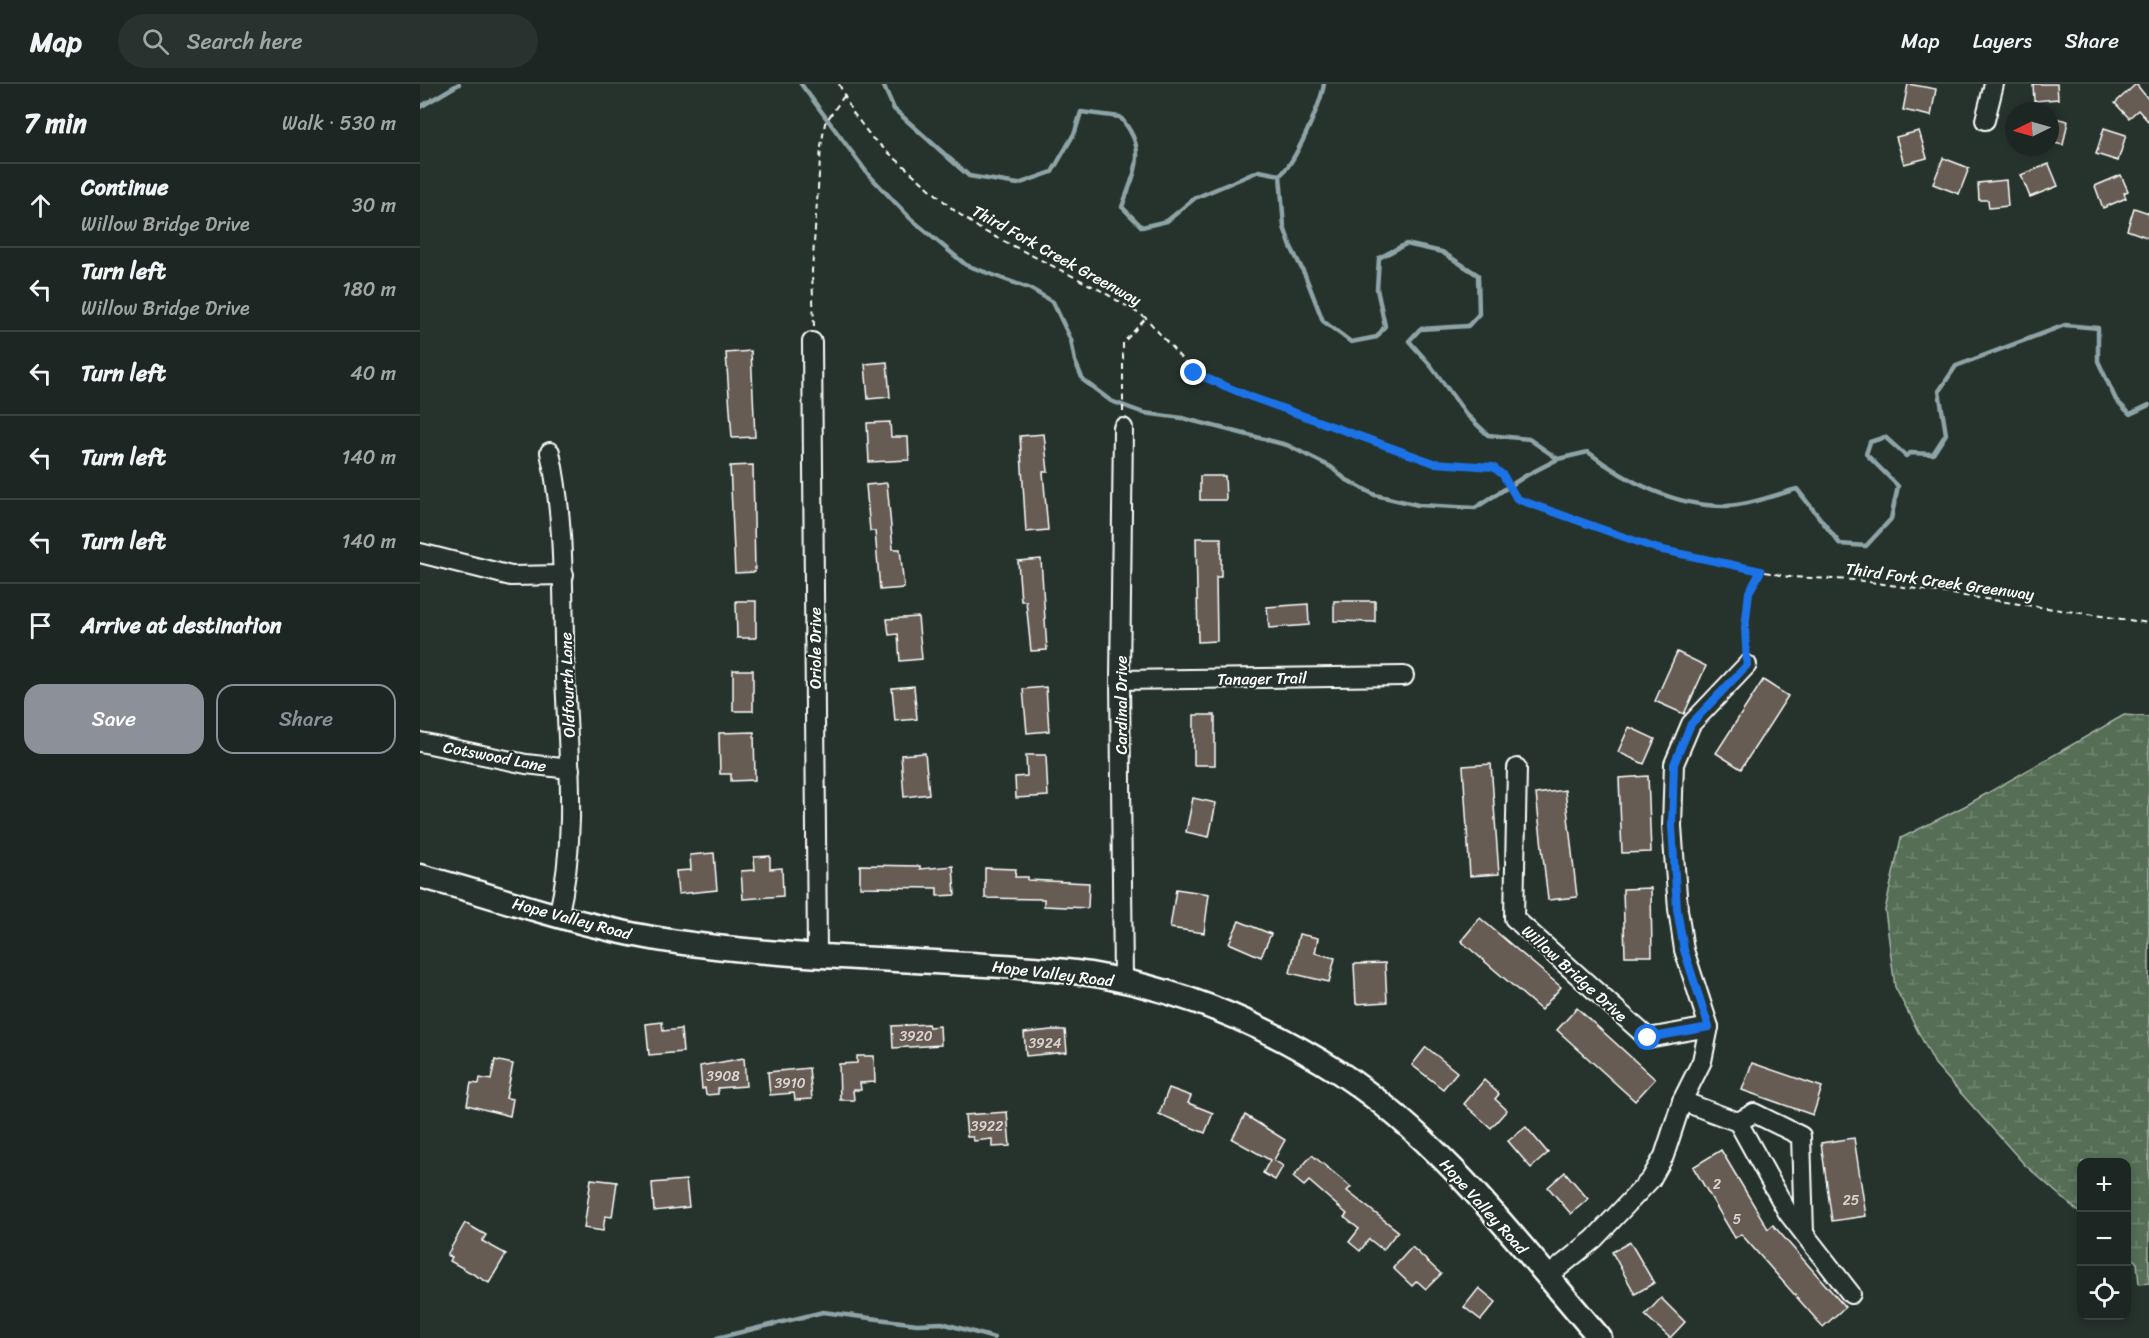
<!DOCTYPE html>
<meta charset="utf-8">
<style>
:root{--surface:#1c2622;--page:#29322f;--text:#f1f3f6;--muted:#a0a5a5;--line:#3a4340;--accent:#8c9099}
body{margin:0;font-family:Sriracha,sans-serif;background:var(--page);color:var(--text)}
.controls{position:absolute;right:18px;bottom:18px;display:grid;overflow:hidden;border-radius:12px;box-shadow:0 3px 9px #0003}
.controls button{width:54px;height:54px;display:grid;place-items:center;padding:0;border:0;border-bottom:2px solid var(--line);background:var(--surface);color:var(--text);font:30px sans-serif}
.compass{position:absolute;left:1585px;top:18px;width:54px;height:54px;border-radius:50%;background:var(--surface);box-shadow:0 3px 9px #0003;rotate:265deg}
.stop{position:absolute;width:18px;height:18px;margin:-14px;border:4px solid #1a73e8;border-radius:50%;background:#fff}
.stop.end{background:#1a73e8;border-color:#fff;box-shadow:0 2px 6px #0008}
.list{margin:0;padding:0;list-style:none}
h2{display:flex;justify-content:space-between;align-items:center;height:78px;margin:0;padding:0 24px;font-size:26px}
h2 small{font-size:20px;font-weight:400;color:var(--muted)}
.list li{display:grid;grid-template-columns:39px 1fr auto;gap:18px;align-items:center;box-sizing:border-box;height:84px;padding:0 24px;border-top:2px solid var(--line)}
.list b{display:block;font-size:22px;white-space:nowrap}
.list p{margin:0;font-size:20px;white-space:nowrap;color:var(--muted)}
.list em{font-size:20px;font-style:normal;color:var(--muted)}
.actions{display:flex;gap:12px;padding:18px 24px}
.actions a{flex:1;padding:14px 0;border:2px solid var(--accent);border-radius:18px;text-align:center;font-size:21px;color:var(--accent)}
.actions .main{background:var(--accent);color:#fff}
.icon{flex:none;width:33px;height:33px;fill:none;stroke:currentColor;stroke-width:2;stroke-linecap:round;stroke-linejoin:round}
.map{position:relative;flex:none;width:1729px;height:1254px;overflow:hidden}
header{display:flex;align-items:center;gap:36px;box-sizing:border-box;height:84px;padding:0 30px;background:var(--surface);border-bottom:2px solid var(--line)}
header strong{font-size:28px}
nav{display:flex;gap:33px;margin-inline-start:auto;font-size:21px}
.search{width:420px;height:54px;background:var(--page);display:flex;align-items:center;gap:15px;box-sizing:border-box;padding:0 21px;border-radius:33px;color:var(--muted);font-size:22px}
main{display:flex}
aside{flex:1;background:var(--surface)}
.map>svg:first-child{display:block}
.wetland{fill:url(#wetland-marsh);stroke:#aab6aa;stroke-width:1.5}
.lines{fill:none;stroke-linecap:round;stroke-linejoin:round}
.stream{stroke:#8fa4a6;stroke-width:4.5}
.building{fill:#665b53;stroke:#fff;stroke-width:1.5}
.minor-casing{stroke:#fff;stroke-width:22}
.major-casing{stroke:#fff;stroke-width:27}
.path{stroke:#fff;stroke-width:2;stroke-dasharray:6 4.5;stroke-linecap:butt}
.minor{stroke:#26332d;stroke-width:18}
.major{stroke:#26332d;stroke-width:22}
.route{stroke:#1a73e8;stroke-width:8}
.labels{text-anchor:middle;stroke-width:4.5;stroke-linejoin:round;paint-order:stroke}
.number-label{font-size:14px;fill:#d9d6d4}
.street-label{font-size:16px;fill:#fff;stroke:#26332d}
</style>
<header>
<strong>Map</strong>
<div class="search"><svg class="icon" aria-label="search" viewBox="0 0 24 24"><circle cx="10" cy="10" r="6"/><path d="M15 15l6 6"/></svg>Search here</div>
<nav><a>Map</a><a>Layers</a><a>Share</a></nav>
</header>
<main>
<aside>
<h2>7 min<small>Walk · 530 m</small></h2>
<ul class="list">
<li><svg class="icon" aria-label="ahead" viewBox="0 0 24 24"><path d="M12 20V5M6 11l6-6 6 6"/></svg><div><b>Continue</b><p>Willow Bridge Drive</p></div><em>30 m</em></li>
<li><svg class="icon" aria-label="left" viewBox="0 0 24 24"><path d="M17 20v-9H6M10 6l-5 5 5 5"/></svg><div><b>Turn left</b><p>Willow Bridge Drive</p></div><em>180 m</em></li>
<li><svg class="icon" aria-label="left" viewBox="0 0 24 24"><path d="M17 20v-9H6M10 6l-5 5 5 5"/></svg><div><b>Turn left</b></div><em>40 m</em></li>
<li><svg class="icon" aria-label="left" viewBox="0 0 24 24"><path d="M17 20v-9H6M10 6l-5 5 5 5"/></svg><div><b>Turn left</b></div><em>140 m</em></li>
<li><svg class="icon" aria-label="left" viewBox="0 0 24 24"><path d="M17 20v-9H6M10 6l-5 5 5 5"/></svg><div><b>Turn left</b></div><em>140 m</em></li>
<li><svg class="icon" aria-label="arrive" viewBox="0 0 24 24"><path d="M6 21V4h12l-3 4 3 4H6"/></svg><div><b>Arrive at destination</b></div></li>
</ul>
<div class="actions"><a class="main">Save</a><a>Share</a></div>
</aside>
<div class="map">
<svg width="1729" height="1254" viewBox="0 0 1729 1254">
<defs>
<pattern id="wetland-marsh" width="20" height="14" patternUnits="userSpaceOnUse" patternTransform="scale(1.5)"><rect width="20" height="14" fill="#546e55"/><path d="M1 5h8M5 5V1M11 12h8M15 12V8" fill="none" stroke="#6e846e"/></pattern>
</defs>
<rect width="100%" height="100%" fill="#26332d"/>
<filter id="ink" filterUnits="userSpaceOnUse"><feTurbulence type="fractalNoise" baseFrequency=".0167" numOctaves="2"/><feDisplacementMap in="SourceGraphic" scale="12" xChannelSelector="R" yChannelSelector="G"/><feConvolveMatrix kernelMatrix="1 2 1 2 8 2 1 2 1" color-interpolation-filters="sRGB"/></filter>
<g filter="url(#ink)">
<polygon class="wetland" points="1704,631 1729,633 1729,1199 1719,1200 1717,1179 1707,1169 1706,1078 1662,1078 1661,1130 1604,1080 1515,980 1475,903 1465,826 1481,754 1545,722"/>
<g class="lines">
<g class="stream">
<polyline points="381,0 448,90 491,135 546,181 611,205 633,218 651,256 655,277 663,296 691,317 724,329 762,334 867,361 911,383 925,395 955,411 998,421 1055,424 1107,391 1138,375"/>
<path d="M463,0L474,25L549,92L598,100L632,88L655,48L661,28L700,33C729,66 715,86 702,123L722,143L747,137L775,114L839,87L860,91"/>
<polyline points="0,23 39,0"/>
<path d="M860,91L864,143L871,163L885,191L903,237L931,258L957,253L965,242L957,205L959,174L986,160L1022,168L1058,191L1059,230L1048,242L1000,245L989,257L1011,282L1046,330L1068,351L1109,355L1138,375L1168,368C1207,398 1255,422 1304,422C1327,422 1354,411 1377,405L1420,460L1446,462L1471,435L1478,402L1446,370L1450,358L1465,353L1486,372L1490,369L1513,370L1526,350L1519,307L1536,282L1645,241L1678,244V277L1696,316L1710,330L1729,321"/>
<path d="M860,91C875,80 901,19 904,0"/>
<polyline points="297,1254 403,1228 497,1240 522,1239 574,1254"/>
</g>
</g>
<g class="building">
<polygon points="1488,0 1516,5 1511,32 1483,26"/>
<polygon points="1613,0 1637,0 1638,15 1614,17"/>
<polygon points="1716,0 1729,16 1729,38 1718,26 1709,34 1695,19"/>
<polygon points="1630,33 1648,37 1643,61 1630,58"/>
<polygon points="1684,44 1706,51 1698,77 1676,70"/>
<polygon points="1499,47 1507,74 1484,80 1476,53"/>
<polygon points="1523,74 1549,84 1539,110 1513,100"/>
<polygon points="1629,80 1638,102 1610,113 1601,91"/>
<polygon points="1701,91 1708,107 1704,109 1706,114 1683,124 1675,102"/>
<polygon points="1586,96 1588,122 1569,124 1568,116 1559,116 1558,99"/>
<polygon points="1714,124 1729,129 1729,154 1707,146"/>
<polygon points="331,267 335,353 312,354 306,269"/>
<polygon points="467,278 470,313 448,315 445,280"/>
<polygon points="470,338 471,353 488,353 489,376 449,378 447,339"/>
<polygon points="624,350 628,388 623,388 628,446 606,448 600,352"/>
<polygon points="333,381 335,488 315,489 310,382"/>
<polygon points="780,392 805,392 806,416 780,416"/>
<polygon points="467,399 473,465 480,465 484,504 460,506 455,447 450,447 446,401"/>
<polygon points="776,454 801,454 801,493 796,493 797,557 778,558"/>
<polygon points="621,475 627,566 611,567 606,517 601,517 598,477"/>
<polygon points="316,517 336,517 336,554 317,554"/>
<polygon points="914,517 955,517 955,538 914,537"/>
<polygon points="888,520 889,541 849,544 847,523"/>
<polygon points="498,533 502,575 480,577 478,550 469,551 467,535"/>
<polygon points="1257,568 1286,582 1264,630 1235,617"/>
<rect x="313" y="586" width="20" height="41"/>
<polygon points="1343,596 1368,612 1321,685 1296,669"/>
<polygon points="494,602 497,635 475,637 472,604"/>
<polygon points="626,603 629,647 607,649 603,605"/>
<rect x="774" y="631" width="21" height="50"/>
<polygon points="1209,643 1235,655 1224,680 1198,668"/>
<polygon points="334,648 335,696 311,697 311,690 300,690 299,649"/>
<polygon points="505,669 509,710 484,713 481,671"/>
<polygon points="606,671 626,671 628,712 596,714 595,693 607,692"/>
<polygon points="1071,680 1079,790 1050,792 1043,682"/>
<polygon points="1228,692 1231,768 1202,769 1199,694"/>
<polygon points="1145,706 1157,813 1128,816 1116,710"/>
<polygon points="773,714 796,719 789,753 766,748"/>
<polygon points="294,769 297,806 258,810 256,787 271,786 270,771"/>
<polygon points="350,772 350,785 362,784 363,812 323,815 321,787 335,786 334,773"/>
<polygon points="440,781 500,782 500,785 533,782 535,811 517,812 517,804 440,803"/>
<polygon points="565,784 596,785 595,793 608,793 608,796 669,799 668,824 624,822 624,815 565,814"/>
<polygon points="1231,804 1232,872 1205,872 1203,805"/>
<polygon points="756,805 789,810 784,849 750,844"/>
<polygon points="1060,834 1141,903 1121,926 1041,857"/>
<polygon points="819,837 851,850 841,873 809,859"/>
<polygon points="879,850 898,854 895,869 915,874 909,898 870,889"/>
<polygon points="965,879 967,918 936,920 934,880"/>
<polygon points="1157,924 1235,995 1215,1017 1137,946"/>
<polygon points="242,938 243,947 261,945 263,968 229,971 226,940"/>
<polygon points="508,940 509,943 520,942 521,961 473,964 472,942"/>
<polygon points="631,946 645,946 647,968 606,972 604,949"/>
<polygon points="1006,963 1037,988 1023,1005 992,981"/>
<polygon points="437,972 454,972 455,998 440,999 441,1006 433,1006 434,1016 420,1016 419,980 437,979"/>
<polygon points="324,974 326,1002 298,1004 298,1010 286,1011 285,1004 282,1005 280,982"/>
<polygon points="75,976 93,980 86,1014 93,1015 90,1032 47,1021 51,999 59,1000 60,994 71,996"/>
<polygon points="1332,979 1402,1003 1393,1031 1322,1006"/>
<polygon points="389,984 392,1015 375,1016 374,1009 350,1011 348,988"/>
<polygon points="1064,996 1079,1010 1075,1015 1087,1026 1071,1044 1044,1020"/>
<polygon points="749,1004 771,1012 768,1019 793,1029 785,1049 739,1030"/>
<polygon points="587,1028 590,1062 572,1063 572,1055 554,1057 553,1053 547,1053 545,1031"/>
<polygon points="825,1031 865,1056 854,1076 863,1082 855,1096 843,1089 850,1076 812,1055"/>
<polygon points="1106,1043 1128,1069 1111,1084 1088,1057"/>
<polygon points="1434,1054 1446,1132 1412,1137 1401,1059"/>
<polygon points="1301,1066 1348,1145 1353,1141 1425,1223 1403,1243 1321,1150 1315,1154 1273,1083"/>
<polygon points="892,1071 931,1103 927,1107 978,1147 963,1166 949,1155 940,1167 929,1158 939,1145 924,1133 927,1130 889,1097 884,1102 873,1093"/>
<polygon points="1145,1088 1168,1115 1151,1130 1128,1103"/>
<polygon points="171,1095 197,1098 192,1133 185,1132 183,1147 164,1144"/>
<polygon points="266,1096 269,1123 234,1127 232,1099"/>
<polygon points="45,1139 66,1151 62,1157 86,1170 69,1199 30,1177 32,1173 27,1171"/>
<polygon points="1210,1158 1234,1199 1215,1210 1192,1168"/>
<polygon points="992,1163 1021,1190 1006,1205 997,1197 992,1202 973,1184"/>
<polygon points="1059,1204 1076,1218 1061,1236 1044,1223"/>
<polygon points="1241,1214 1265,1238 1250,1254 1225,1231"/>
</g>
<g class="lines">
<defs>
<g id="minor">
<polyline points="1565,36 1574,0"/>
<polyline points="392,258 397,870"/>
<polyline points="703,344 700,596 703,897"/>
<path d="M130,368C146,442 142,516 145,591C148,675 158,750 138,833"/>
<polyline points="0,469 91,492 144,491"/>
<polyline points="700,596 984,592"/>
<polyline points="0,658 106,680 150,685"/>
<polyline points="1097,684 1094,834 1228,954 1289,943"/>
<polyline points="1262,1017 1318,1038 1368,1129 1431,1210"/>
<polyline points="1318,1038 1334,1029 1381,1052 1384,1149"/>
<polyline points="1127,1193 1174,1155 1231,1095 1244,1072 1262,1017 1282,977 1289,943 1264,866 1258,825 1252,742 1254,680 1271,640 1327,581"/>
</g>
<path id="major" d="M0,792C86,815 169,846 257,858C353,872 452,874 549,880C593,883 637,884 681,892C767,908 847,942 920,989C1023,1057 1100,1162 1180,1254"/>
</defs>
<use href="#minor" class="minor-casing"/>
<use href="#major" class="major-casing"/>
<g class="path">
<polyline points="419,0 431,26 452,54 535,127 560,145 680,206 726,234 774,289 831,313 1014,379 1073,383 1083,391 1097,415 1238,465 1369,493 1436,496 1729,539"/>
<polyline points="394,242 392,187 401,63 405,39 424,12"/>
<polyline points="703,328 703,259 726,234"/>
<polyline points="1326,565 1329,508 1341,487"/>
</g>
<use href="#minor" class="minor"/>
<use href="#major" class="major"/>
</g>
</g>
<g class="lines" filter="url(#ink)">
<polyline class="route" points="774,289 831,313 1014,379 1073,383 1083,391 1097,415 1238,465 1341,487 1329,508 1325,544 1327,581 1271,640 1254,680 1252,742 1257,825 1264,866 1289,943 1228,954"/>
</g>
<g class="labels">
<g class="number-label">
<text x="496" y="957">3920</text>
<text x="625" y="964">3924</text>
<text x="303" y="997">3908</text>
<text x="370" y="1004">3910</text>
<text x="567" y="1047">3922</text>
<text x="1297" y="1105">2</text>
<text x="1431" y="1121">25</text>
<text x="1317" y="1140">5</text>
</g>
<g class="street-label">
<text transform="translate(637 171) rotate(29)" y="6">Third Fork Creek Greenway</text>
<text transform="translate(1520 497) rotate(8)" y="6">Third Fork Creek Greenway</text>
<text transform="translate(395 564) rotate(-90)" y="6">Oriole Drive</text>
<text transform="translate(842 594) rotate(-1)" y="6">Tanager Trail</text>
<text transform="translate(147 601) rotate(-92)" y="6">Oldfourth Lane</text>
<text transform="translate(701 621) rotate(-90)" y="6">Cardinal Drive</text>
<text transform="translate(75 672) rotate(11)" y="6">Cotswood Lane</text>
<text transform="translate(152 834) rotate(15)" y="6">Hope Valley Road</text>
<text transform="translate(633 889) rotate(7)" y="6">Hope Valley Road</text>
<text transform="translate(1155 889) rotate(42)" y="6">Willow Bridge Drive</text>
<text transform="translate(1064 1122) rotate(48)" y="6">Hope Valley Road</text>
</g>
</g>
</svg>
<div class="controls">
<button>+</button>
<button>−</button>
<button><svg class="icon" aria-label="locate" viewBox="0 0 24 24"><circle cx="12" cy="12" r="6"/><path d="M12 2v4M12 18v4M2 12h4M18 12h4"/></svg></button>
</div>
<svg class="compass" viewBox="-18 -18 36 36"><path d="M0-13l5 13h-10z" fill="#e53935"/><path d="M0 13l5-13h-10z" fill="#a0a5a5"/></svg>
<div class="stop" style="left:1228px;top:954px"></div>
<div class="stop end" style="left:774px;top:289px"></div>
</div>
</main>
